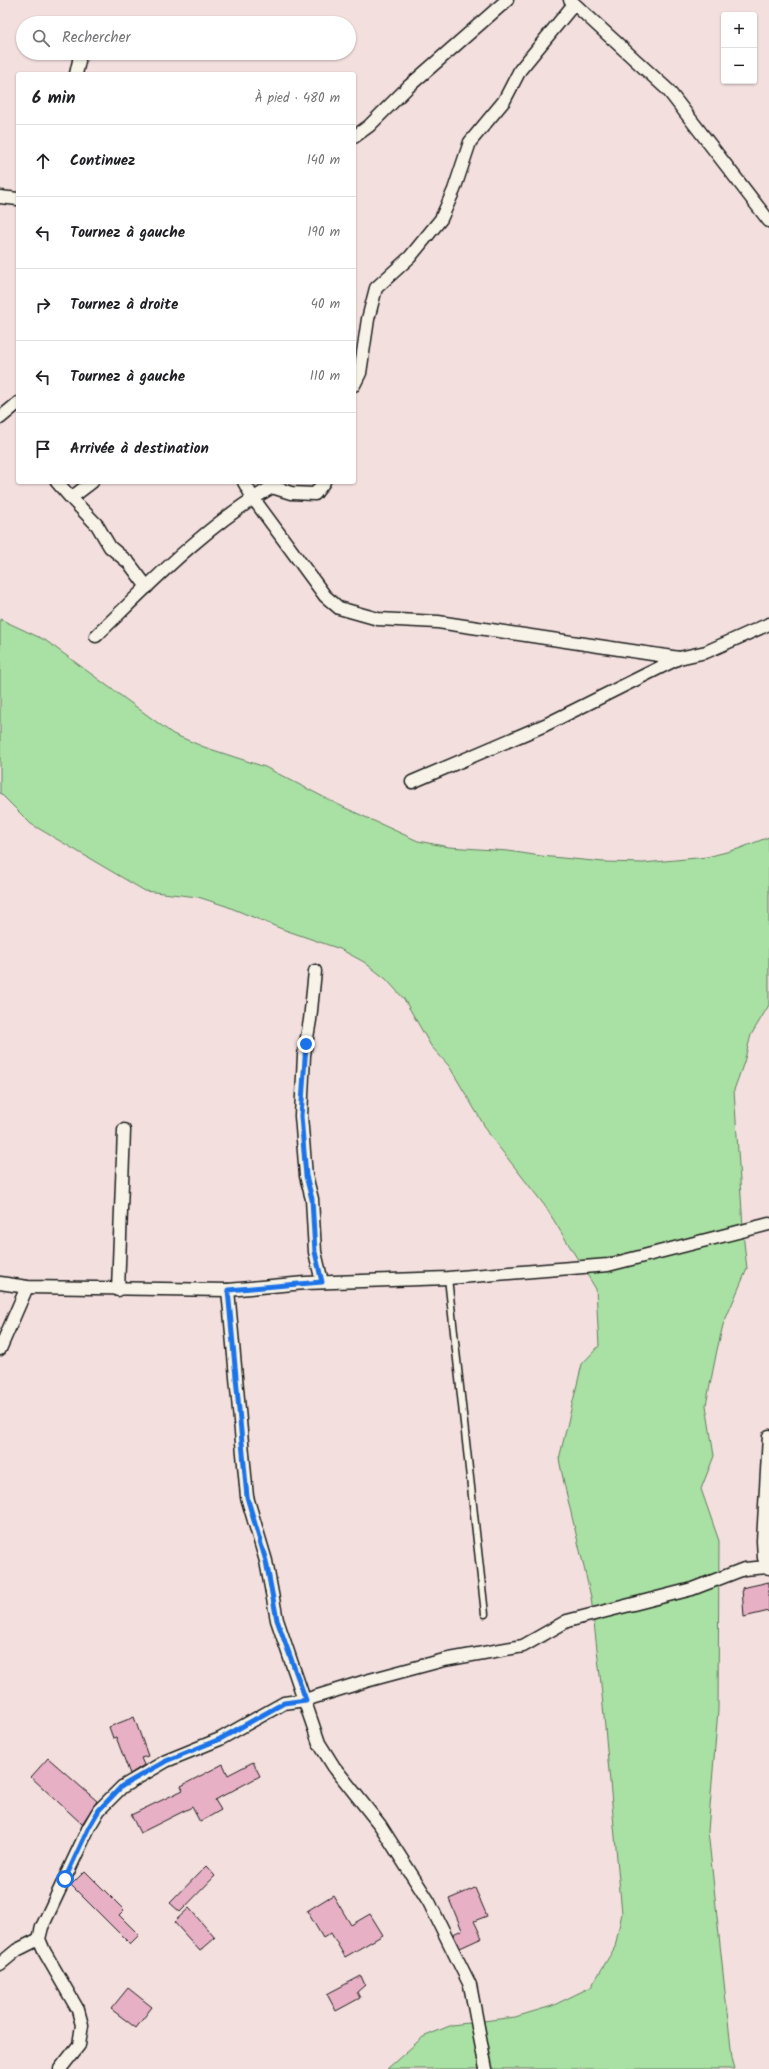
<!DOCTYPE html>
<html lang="fr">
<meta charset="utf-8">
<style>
:root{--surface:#fff;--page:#f2f2f2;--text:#202124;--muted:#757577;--line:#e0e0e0}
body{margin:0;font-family:Kalam,sans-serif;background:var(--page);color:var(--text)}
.controls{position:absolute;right:12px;top:12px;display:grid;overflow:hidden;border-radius:4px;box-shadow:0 1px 3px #0004}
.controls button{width:36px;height:36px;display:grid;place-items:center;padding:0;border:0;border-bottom:1px solid var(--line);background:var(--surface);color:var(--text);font:20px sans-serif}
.stop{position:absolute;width:12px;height:12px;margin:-9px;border:3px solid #1a73e8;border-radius:50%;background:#fff}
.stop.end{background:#1a73e8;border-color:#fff;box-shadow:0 1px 4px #0008}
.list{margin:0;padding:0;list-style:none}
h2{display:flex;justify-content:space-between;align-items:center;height:52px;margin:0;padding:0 16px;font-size:17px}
h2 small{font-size:13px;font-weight:400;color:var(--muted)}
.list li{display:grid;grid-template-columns:26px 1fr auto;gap:12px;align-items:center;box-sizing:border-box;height:72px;padding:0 16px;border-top:1px solid var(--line)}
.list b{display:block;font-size:15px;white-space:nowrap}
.list em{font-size:13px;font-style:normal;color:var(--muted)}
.icon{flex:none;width:22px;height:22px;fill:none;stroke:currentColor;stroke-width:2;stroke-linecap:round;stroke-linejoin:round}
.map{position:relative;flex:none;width:769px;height:2069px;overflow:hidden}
.search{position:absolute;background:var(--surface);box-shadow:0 1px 3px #0004;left:16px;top:16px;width:340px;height:44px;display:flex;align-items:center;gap:10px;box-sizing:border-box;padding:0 14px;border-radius:22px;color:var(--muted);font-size:15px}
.panel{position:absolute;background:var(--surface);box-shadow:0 1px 3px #0004;left:16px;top:72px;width:340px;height:412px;border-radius:4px}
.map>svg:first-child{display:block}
.green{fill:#a9e0a3;stroke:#627e60}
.building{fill:#e8b0c5;stroke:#1c1c1c}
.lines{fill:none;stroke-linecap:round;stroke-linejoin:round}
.lane-casing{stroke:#1c1c1c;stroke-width:9}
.street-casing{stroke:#1c1c1c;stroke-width:15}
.lane{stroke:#f7f3e8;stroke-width:6}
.street{stroke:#f7f3e8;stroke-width:12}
.route{stroke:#1a73e8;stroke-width:5}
</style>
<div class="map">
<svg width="769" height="2069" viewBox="0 0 769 2069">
<rect width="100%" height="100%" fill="#f2dfde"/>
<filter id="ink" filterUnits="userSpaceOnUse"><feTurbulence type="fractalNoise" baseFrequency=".025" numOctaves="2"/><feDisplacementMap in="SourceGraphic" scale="8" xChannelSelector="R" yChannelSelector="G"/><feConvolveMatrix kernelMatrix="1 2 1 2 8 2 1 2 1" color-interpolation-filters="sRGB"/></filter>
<g filter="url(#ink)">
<polygon class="green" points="0,619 45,640 173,734 204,747 265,767 341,806 418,841 449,847 508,851 541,856 604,862 643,863 707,857 738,849 769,837 769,1005 751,1035 744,1062 734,1090 744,1242 747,1269 723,1325 717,1350 706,1405 714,1456 701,1489 719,1541 718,1710 708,1831 732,2058 735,2069 387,2069 423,2037 452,2025 515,2017 552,2006 591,1987 615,1947 622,1913 601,1684 591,1597 564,1483 559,1459 582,1364 599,1346 596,1289 545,1206 491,1137 449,1066 431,1046 404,999 386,979 364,962 340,949 282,929 226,906 198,897 145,891 31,824 0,793"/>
<g class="building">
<polygon points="769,1582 769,1611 744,1617 742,1588"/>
<polygon points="134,1717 148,1756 141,1758 144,1765 130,1774 116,1737 113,1738 109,1727"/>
<polygon points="48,1758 97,1801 82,1824 31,1777"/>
<polygon points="253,1762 260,1776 215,1800 221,1810 200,1822 192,1807 140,1833 131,1815 183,1790 181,1786 223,1764 228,1775"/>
<polygon points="206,1866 215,1876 180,1912 170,1903"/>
<polygon points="85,1871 124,1910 119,1915 139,1935 130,1944 71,1885"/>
<polygon points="475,1888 487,1916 474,1921 482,1938 460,1948 453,1934 462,1930 449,1899"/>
<polygon points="333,1895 351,1925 370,1914 383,1935 345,1957 331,1933 323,1938 307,1911"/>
<polygon points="189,1908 215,1938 200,1951 174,1922"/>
<polygon points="361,1976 365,1985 357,1992 360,1998 336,2011 327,1994"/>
<polygon points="128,1988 152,2007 136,2028 111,2009"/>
</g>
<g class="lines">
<defs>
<polyline id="lane" points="448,1278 485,1614"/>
<g id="street">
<polyline points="570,0 668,90 769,221"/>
<polyline points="76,74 79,61 79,53"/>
<polyline points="354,137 369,126 408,87 507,0"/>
<polyline points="0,197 18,199"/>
<polyline points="354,385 360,373 368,319 376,288 410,257 441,219 454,190 470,142 504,101 520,70 574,4"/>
<polyline points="0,418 18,403"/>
<polyline points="57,482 71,498 92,482"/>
<polyline points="244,482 253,498 325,596 339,608 378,619 438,622 679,658"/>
<polyline points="71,498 97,525 110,547 129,563 147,587"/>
<path d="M96,636C151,583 205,526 272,487L291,493L315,494L324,482"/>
<polyline points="412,782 545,725 679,658 706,652 769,624"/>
<polyline points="315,971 310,1020 304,1055 301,1116 306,1176 312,1199 315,1252 322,1282"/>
<polyline points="0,1283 27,1287 228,1290 305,1283 448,1278 608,1265 769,1224"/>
<polyline points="118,1290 124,1130"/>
<polyline points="228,1290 247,1497 266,1561 277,1620 319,1743 334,1767 380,1825 429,1902 470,1985 486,2069"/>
<polyline points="0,1349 27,1287"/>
<polyline points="769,1436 763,1541 764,1558 769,1568"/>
<polyline points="0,1964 17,1950 39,1939"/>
<polyline points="60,2069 79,2045 82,2025 78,2010 44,1951 39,1939 42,1927 89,1827 99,1810 122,1787 166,1761 220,1739 284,1703 305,1700 366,1681 444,1660 523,1646 567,1621 692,1589 744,1569 768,1567"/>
</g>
</defs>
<use href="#lane" class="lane-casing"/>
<use href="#street" class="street-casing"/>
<use href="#lane" class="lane"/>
<use href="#street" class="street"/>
</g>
</g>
<g class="lines" filter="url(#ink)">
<polyline class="route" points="65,1879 89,1827 99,1810 122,1786 166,1761 220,1739 284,1703 306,1700 277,1620 266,1561 247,1497 228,1290 322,1282 315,1252 312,1199 306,1176 301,1116 306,1044"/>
</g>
</svg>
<div class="controls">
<button>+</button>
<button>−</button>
</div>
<div class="stop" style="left:65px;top:1879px"></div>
<div class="stop end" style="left:306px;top:1044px"></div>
<div class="search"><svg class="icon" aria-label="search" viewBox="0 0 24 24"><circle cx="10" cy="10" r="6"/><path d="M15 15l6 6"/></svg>Rechercher</div>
<section class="panel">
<h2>6 min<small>À pied · 480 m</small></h2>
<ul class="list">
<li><svg class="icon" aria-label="ahead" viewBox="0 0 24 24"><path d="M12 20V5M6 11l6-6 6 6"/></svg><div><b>Continuez</b></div><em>140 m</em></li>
<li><svg class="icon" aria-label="left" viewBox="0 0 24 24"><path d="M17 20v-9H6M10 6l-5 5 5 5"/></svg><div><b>Tournez à gauche</b></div><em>190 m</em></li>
<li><svg class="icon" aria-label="right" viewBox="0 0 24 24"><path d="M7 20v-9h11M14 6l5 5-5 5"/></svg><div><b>Tournez à droite</b></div><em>40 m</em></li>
<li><svg class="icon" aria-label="left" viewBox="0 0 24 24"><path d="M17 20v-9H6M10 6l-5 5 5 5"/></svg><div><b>Tournez à gauche</b></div><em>110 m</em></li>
<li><svg class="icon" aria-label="arrive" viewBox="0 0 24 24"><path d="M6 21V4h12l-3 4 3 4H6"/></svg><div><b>Arrivée à destination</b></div></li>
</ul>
</section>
</div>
